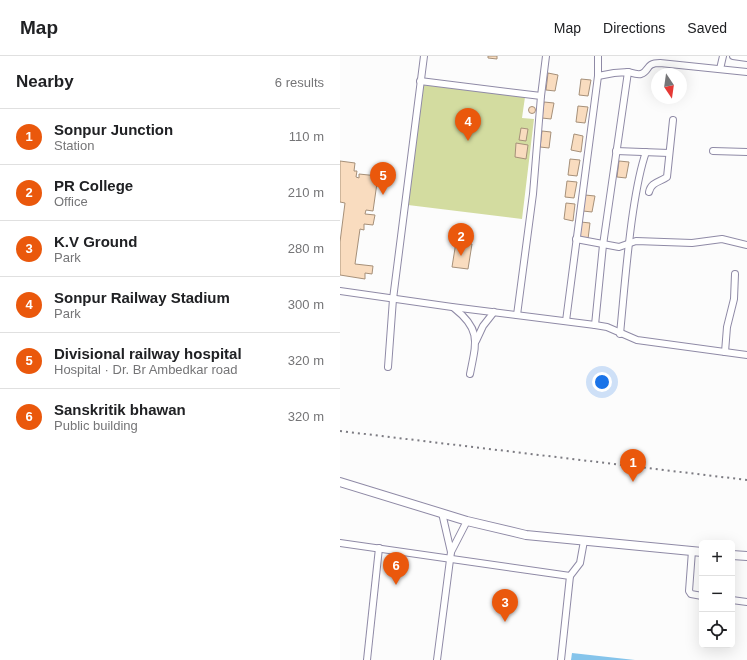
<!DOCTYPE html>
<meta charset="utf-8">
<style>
:root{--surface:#fff;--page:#f2f2f2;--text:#202124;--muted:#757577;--line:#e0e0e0;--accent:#ea580c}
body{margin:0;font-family:Arial,sans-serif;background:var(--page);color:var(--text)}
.controls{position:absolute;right:12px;bottom:12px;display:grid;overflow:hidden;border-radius:6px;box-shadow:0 4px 16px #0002}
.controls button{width:36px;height:36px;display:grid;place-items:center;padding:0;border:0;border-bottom:1px solid var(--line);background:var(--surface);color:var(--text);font:20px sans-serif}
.compass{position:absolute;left:311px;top:12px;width:36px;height:36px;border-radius:50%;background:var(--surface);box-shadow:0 4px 16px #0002;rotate:167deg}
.you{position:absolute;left:262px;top:326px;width:14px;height:14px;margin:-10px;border:3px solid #fff;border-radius:50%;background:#1a73e8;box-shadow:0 0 0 6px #1a73e833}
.badge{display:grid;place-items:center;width:26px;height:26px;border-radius:50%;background:var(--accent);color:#fff;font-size:13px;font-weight:700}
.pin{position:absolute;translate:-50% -33px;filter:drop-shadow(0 1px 2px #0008)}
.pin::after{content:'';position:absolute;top:21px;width:14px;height:12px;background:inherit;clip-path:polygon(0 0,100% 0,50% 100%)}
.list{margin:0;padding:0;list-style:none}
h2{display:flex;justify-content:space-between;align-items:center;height:52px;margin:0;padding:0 16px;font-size:17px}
h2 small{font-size:13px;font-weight:400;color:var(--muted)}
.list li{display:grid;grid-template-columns:26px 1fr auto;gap:12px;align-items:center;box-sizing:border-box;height:56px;padding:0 16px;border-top:1px solid var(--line)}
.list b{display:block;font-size:15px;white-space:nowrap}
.list p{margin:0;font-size:13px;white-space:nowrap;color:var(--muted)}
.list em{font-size:13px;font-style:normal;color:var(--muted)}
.icon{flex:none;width:22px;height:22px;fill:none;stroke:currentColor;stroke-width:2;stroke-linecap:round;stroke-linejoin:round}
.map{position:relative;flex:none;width:407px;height:604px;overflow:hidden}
header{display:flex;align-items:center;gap:24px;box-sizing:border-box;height:56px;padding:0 20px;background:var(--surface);border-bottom:1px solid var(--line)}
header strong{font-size:19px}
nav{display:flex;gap:22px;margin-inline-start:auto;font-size:14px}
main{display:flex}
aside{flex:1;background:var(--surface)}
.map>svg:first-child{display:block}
.green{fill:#d3dca0}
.water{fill:#85c4eb}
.building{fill:#f9dcbf;stroke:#a69079}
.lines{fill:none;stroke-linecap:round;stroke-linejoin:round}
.street-casing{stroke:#8f8aa6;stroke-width:8}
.secondary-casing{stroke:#8f8aa6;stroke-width:10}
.street{stroke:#fff;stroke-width:6}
.secondary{stroke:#fff;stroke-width:8}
.rail{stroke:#7c7b82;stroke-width:2;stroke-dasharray:2 4;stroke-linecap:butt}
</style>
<header>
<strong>Map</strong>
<nav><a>Map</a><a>Directions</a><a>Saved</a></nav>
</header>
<main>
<aside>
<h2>Nearby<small>6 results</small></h2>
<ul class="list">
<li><span class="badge">1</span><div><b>Sonpur Junction</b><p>Station</p></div><em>110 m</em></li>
<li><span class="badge">2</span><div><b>PR College</b><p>Office</p></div><em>210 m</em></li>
<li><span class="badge">3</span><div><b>K.V Ground</b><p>Park</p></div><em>280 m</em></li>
<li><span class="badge">4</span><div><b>Sonpur Railway Stadium</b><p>Park</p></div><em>300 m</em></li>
<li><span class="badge">5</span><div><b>Divisional railway hospital</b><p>Hospital · Dr. Br Ambedkar road</p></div><em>320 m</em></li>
<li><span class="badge">6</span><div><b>Sanskritik bhawan</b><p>Public building</p></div><em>320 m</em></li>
</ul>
</aside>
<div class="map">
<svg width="407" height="604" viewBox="0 0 407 604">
<rect width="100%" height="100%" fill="#fcfcfc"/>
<polygon class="green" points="83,29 185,41 182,62 194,63 182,163 68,149"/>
<polygon class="water" points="232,597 295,604 231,604"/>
<g class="building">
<polygon points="148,0 157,0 157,3 148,2"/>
<polygon points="208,17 218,19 215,35 206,34"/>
<polygon points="241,23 251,24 248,40 239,39"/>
<polygon points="204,46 214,47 211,63 202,62"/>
<polygon points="238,50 248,51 245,67 236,66"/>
<circle cx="192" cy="54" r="3.5"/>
<polygon points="181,72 188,73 186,85 179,84"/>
<polygon points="202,75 211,76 209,92 200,91"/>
<polygon points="234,78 243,80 241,96 231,94"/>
<polygon points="176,87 188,89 186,103 175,101"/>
<polygon points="230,103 240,104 237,120 228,119"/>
<polygon points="0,105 15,107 14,115 17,115 16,121 19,122 19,118 38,120 33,155 26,154 25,158 35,159 33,169 24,168 24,174 20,173 15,208 33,210 32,218 25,217 25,223 0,219 0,186 5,147 0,146"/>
<polygon points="279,105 289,106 286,122 277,121"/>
<polygon points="227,125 237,126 234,142 225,141"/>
<polygon points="245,139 255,140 252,156 243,155"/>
<polygon points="226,147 235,148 233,165 224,163"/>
<polygon points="241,166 250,167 248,183 239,182"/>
<polygon points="116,186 132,188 128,213 112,211"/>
</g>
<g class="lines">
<defs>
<g id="street">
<polyline points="393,0 407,2"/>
<polyline points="380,13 383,0"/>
<path d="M288,16C292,17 297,19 301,18C310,15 305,7 320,7L407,16"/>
<polyline points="80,25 201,40"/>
<polyline points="276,95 329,97"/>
<polyline points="373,95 407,96"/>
<path d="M309,136C311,126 320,126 327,121L333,64"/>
<polyline points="236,183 279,191 296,185 352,187 382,183 407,189"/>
<polyline points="0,235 112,251 255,269 267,271 297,284 407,299"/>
<path d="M114,252C142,274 136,287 130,318"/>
<polyline points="177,259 193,138 201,40 206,0"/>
<polyline points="226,265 258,20 258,0"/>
<polyline points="255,269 263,189 288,16 274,17 258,20"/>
<path d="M280,278C284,237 287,196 293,156C296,136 299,116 306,96"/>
<polyline points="136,285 143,270 154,256"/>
<polyline points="385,296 387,271 394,243 395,218"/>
<polyline points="48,311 53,243 84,0"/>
<polyline points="102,457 111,496"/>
<polyline points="0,487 230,520"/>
<polyline points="352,495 349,535 351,538 362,540"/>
<polyline points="392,544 407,546"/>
<polyline points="27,604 39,492"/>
<polyline points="97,604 111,496 127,465"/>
<polyline points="221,604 230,520 240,507 244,485"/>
</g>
<g id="secondary">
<polyline points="0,426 127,465 186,479 362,496"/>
<polyline points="392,499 407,500"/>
</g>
</defs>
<use href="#street" class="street-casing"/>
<use href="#secondary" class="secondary-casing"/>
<use href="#street" class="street"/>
<use href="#secondary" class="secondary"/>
<polyline class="rail" points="0,375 407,424"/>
</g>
</svg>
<div class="controls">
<button>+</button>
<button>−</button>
<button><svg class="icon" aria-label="locate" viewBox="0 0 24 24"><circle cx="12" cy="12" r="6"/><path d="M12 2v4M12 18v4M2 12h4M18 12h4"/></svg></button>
</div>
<svg class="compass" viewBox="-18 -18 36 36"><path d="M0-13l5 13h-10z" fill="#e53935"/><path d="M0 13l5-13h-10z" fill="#757577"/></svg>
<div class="you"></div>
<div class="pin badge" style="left:293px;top:426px">1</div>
<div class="pin badge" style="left:121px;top:200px">2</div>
<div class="pin badge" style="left:165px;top:566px">3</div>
<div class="pin badge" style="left:128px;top:85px">4</div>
<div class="pin badge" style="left:43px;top:139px">5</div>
<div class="pin badge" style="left:56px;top:529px">6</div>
</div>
</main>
